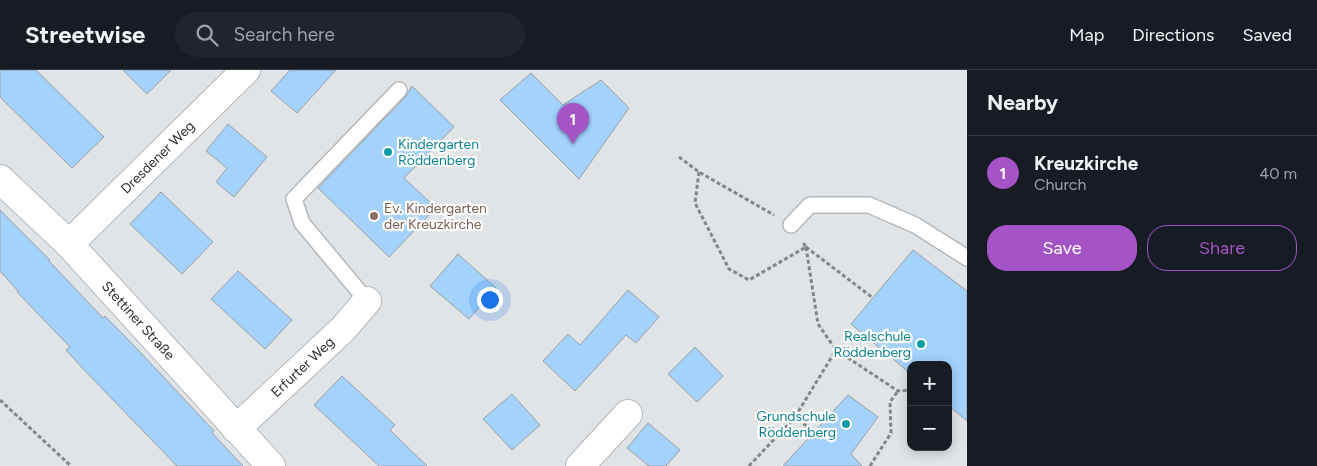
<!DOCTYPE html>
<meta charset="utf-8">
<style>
:root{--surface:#171b24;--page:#20242c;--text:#f1f3f6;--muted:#9ea1a6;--line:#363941;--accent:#a454c4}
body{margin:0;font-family:Figtree,sans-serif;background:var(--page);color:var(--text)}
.controls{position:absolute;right:15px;bottom:15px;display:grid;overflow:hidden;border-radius:10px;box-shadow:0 2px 12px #0003}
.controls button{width:45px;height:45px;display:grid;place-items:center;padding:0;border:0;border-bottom:1px solid var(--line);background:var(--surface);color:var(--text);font:25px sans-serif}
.you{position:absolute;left:489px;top:229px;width:18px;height:18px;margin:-12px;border:4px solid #fff;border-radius:50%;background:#1a73e8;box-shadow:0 0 0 8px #1a73e833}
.badge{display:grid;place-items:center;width:32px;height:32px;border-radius:50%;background:var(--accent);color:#fff;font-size:16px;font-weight:700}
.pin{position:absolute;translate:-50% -41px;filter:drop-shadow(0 1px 2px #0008)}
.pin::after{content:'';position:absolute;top:26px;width:18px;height:15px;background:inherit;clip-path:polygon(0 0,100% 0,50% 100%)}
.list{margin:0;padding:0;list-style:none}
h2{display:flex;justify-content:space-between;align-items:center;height:65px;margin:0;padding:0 20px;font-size:21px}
h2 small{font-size:16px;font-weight:400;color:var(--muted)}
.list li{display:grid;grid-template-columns:32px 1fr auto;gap:15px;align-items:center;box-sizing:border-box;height:75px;padding:0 20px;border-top:1px solid var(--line)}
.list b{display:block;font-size:19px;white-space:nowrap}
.list p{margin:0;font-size:16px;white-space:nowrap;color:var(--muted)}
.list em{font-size:16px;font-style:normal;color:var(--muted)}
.actions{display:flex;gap:10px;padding:15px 20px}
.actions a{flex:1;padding:11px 0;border:1px solid var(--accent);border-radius:20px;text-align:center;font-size:18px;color:var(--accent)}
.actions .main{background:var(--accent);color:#fff}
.icon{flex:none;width:28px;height:28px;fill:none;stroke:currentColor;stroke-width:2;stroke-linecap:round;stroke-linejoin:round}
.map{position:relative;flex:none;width:967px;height:396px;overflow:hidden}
header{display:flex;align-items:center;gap:30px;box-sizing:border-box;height:70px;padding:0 25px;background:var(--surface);border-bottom:1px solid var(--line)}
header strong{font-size:24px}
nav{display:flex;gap:28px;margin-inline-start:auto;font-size:18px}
.search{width:350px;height:45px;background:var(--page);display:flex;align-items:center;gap:12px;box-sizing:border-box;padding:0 18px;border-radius:28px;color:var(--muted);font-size:19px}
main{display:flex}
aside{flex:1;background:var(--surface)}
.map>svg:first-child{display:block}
.building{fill:#a3d2ff;stroke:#9c9fa2}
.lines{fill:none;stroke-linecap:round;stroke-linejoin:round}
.lane-casing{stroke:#b5b8bb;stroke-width:18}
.street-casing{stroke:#b5b8bb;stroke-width:30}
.path{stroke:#848688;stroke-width:3;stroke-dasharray:4 2.5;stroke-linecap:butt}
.lane{stroke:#fff;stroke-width:15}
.street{stroke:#fff;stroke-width:28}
.culture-dot{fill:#0f9aa8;stroke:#fff;stroke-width:2}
.education-dot{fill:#8d6e63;stroke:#fff;stroke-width:2}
.labels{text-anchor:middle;stroke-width:4.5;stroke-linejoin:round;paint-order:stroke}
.culture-label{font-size:14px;fill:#0d838f;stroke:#fff;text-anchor:end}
.street-label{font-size:14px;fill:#2d2f30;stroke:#fff}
.education-label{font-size:14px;fill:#785e54;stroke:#fff;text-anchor:start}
</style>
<header>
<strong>Streetwise</strong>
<div class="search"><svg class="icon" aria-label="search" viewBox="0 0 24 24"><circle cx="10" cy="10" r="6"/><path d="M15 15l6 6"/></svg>Search here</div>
<nav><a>Map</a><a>Directions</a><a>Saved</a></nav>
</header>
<main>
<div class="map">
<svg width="967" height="396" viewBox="0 0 967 396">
<rect width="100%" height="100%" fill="#e1e4e7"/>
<g class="building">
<polygon points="0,0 36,0 104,67 72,98 0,27"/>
<polygon points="123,0 171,0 147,24"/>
<polygon points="290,0 336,0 297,43 271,21"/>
<polygon points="531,3 563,35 601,10 629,38 579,109 500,30"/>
<polygon points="412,16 454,57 404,108 436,138 389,187 318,118 406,26"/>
<polygon points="228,54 267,87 234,127 216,112 227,98 206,81"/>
<polygon points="161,122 213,172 182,204 130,154"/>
<polygon points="0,140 50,190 49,191 103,248 105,246 141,283 214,361 212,363 243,396 177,396 87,303 66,280 70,277 17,222 18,221 0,201"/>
<polygon points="913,180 967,221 967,351 948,335 948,295 911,295 911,304 851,254"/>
<polygon points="458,184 496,218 469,249 430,216"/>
<polygon points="238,201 292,250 265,279 211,229"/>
<polygon points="628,220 659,247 636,273 626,265 575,321 543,291 568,264 580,275"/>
<polygon points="695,277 723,306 697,332 668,304"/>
<polygon points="342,306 395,355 390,360 427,396 379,396 314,335"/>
<polygon points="512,324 540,355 512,380 483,349"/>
<polygon points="848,325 878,347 851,384 862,396 783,396"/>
<polygon points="648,353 680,380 666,396 649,396 627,378"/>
</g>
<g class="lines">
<defs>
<g id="lane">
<polyline points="791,155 810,135 869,135 915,155 967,188"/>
<polyline points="367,231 302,153 294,129 399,20"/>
</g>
<g id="street">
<path id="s1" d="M0,109L69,174L271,396"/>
<path id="s2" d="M69,174L246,0"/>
<path id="s3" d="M236,359L343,259L367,231"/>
<polyline points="580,396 628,344"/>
</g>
</defs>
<use href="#lane" class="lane-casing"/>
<use href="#street" class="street-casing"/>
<g class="path">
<polyline points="679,87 699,102 774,145"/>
<polyline points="699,102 695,133 729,199 749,210 806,177 802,171"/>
<polyline points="806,177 818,254 836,280 898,321 911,320"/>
<polyline points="806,177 873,228"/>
<polyline points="0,330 71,396"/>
<polyline points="795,347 836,280"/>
<polyline points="749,396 795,347 813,361"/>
<polyline points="870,396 891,363 890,332 898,321"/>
</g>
<use href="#lane" class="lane"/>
<use href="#street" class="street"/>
</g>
<g class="culture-dot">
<circle cx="388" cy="82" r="5"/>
<circle cx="921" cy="274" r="5"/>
<circle cx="846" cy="354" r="5"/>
</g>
<circle class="education-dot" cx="374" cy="146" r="5"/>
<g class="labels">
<g class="culture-label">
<text x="398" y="79" text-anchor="start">Kindergarten<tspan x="398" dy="16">Röddenberg</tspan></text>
<text x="911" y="271">Realschule<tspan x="911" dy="16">Röddenberg</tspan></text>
<text x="836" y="351">Grundschule<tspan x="836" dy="16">Röddenberg</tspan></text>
</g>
<g class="street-label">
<text dy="5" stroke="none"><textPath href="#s2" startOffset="124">Dresdener Weg</textPath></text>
<text dy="5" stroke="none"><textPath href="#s1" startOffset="198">Stettiner Straße</textPath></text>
<text dy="5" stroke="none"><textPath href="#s3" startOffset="91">Erfurter Weg</textPath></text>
</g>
<g class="education-label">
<text x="384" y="143">Ev. Kindergarten<tspan x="384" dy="16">der Kreuzkirche</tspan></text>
</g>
</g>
</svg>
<div class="controls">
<button>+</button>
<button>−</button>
</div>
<div class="you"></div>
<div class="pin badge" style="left:573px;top:74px">1</div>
</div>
<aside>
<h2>Nearby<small></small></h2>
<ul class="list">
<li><span class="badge">1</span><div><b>Kreuzkirche</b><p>Church</p></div><em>40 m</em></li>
</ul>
<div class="actions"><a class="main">Save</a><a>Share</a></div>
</aside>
</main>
